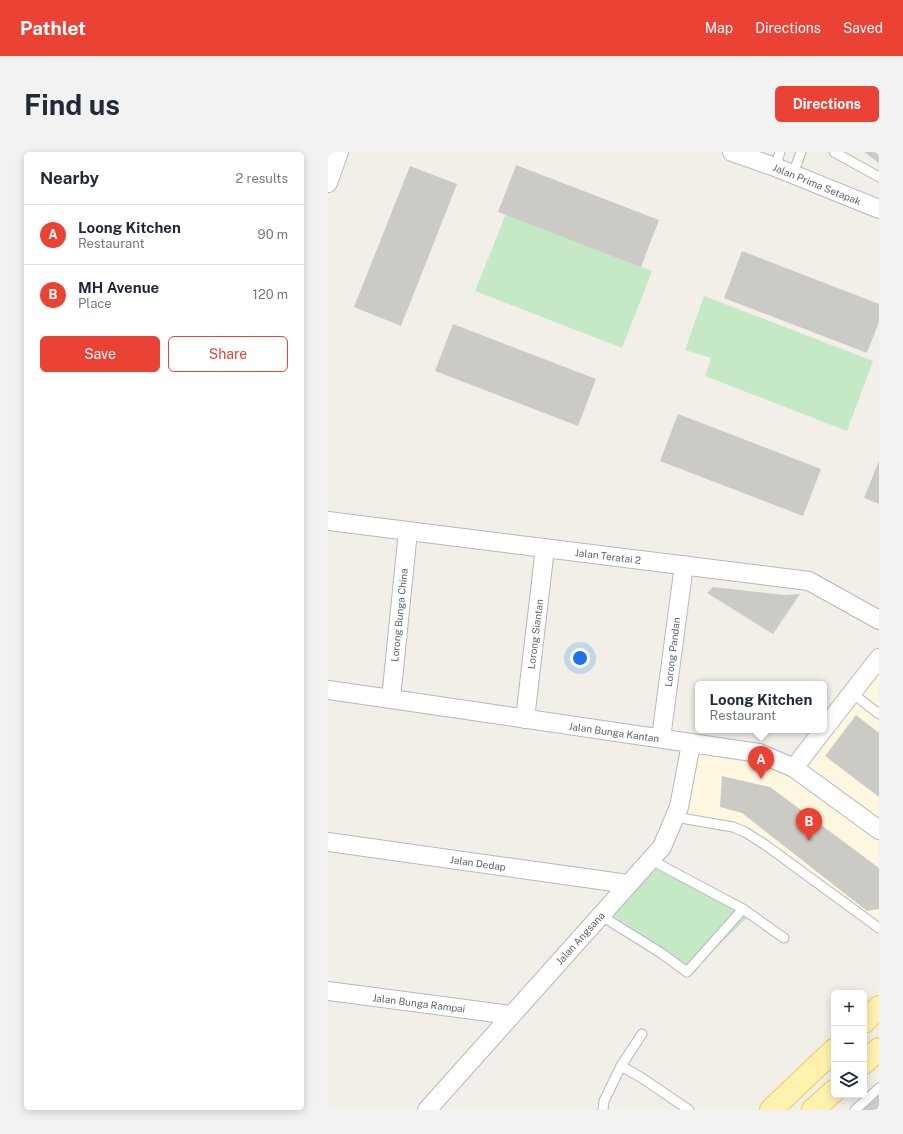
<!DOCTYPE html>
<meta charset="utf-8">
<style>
:root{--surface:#fff;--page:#f2f2f3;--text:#1f2937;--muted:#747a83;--line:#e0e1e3;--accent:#ea4335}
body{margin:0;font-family:"Public Sans",sans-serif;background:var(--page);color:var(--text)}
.controls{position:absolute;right:12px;bottom:12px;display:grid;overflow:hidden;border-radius:6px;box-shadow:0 2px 10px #0003}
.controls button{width:36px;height:36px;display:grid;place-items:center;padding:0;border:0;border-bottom:1px solid var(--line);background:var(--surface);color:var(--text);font:20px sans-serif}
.you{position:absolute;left:252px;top:506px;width:14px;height:14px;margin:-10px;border:3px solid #fff;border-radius:50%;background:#1a73e8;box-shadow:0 0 0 6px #1a73e833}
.badge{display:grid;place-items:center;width:26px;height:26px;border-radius:50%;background:var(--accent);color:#fff;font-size:13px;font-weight:700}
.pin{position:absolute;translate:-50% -33px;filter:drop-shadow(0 1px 2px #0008)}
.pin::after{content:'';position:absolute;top:21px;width:14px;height:12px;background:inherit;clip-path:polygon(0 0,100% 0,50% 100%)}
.popup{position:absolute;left:367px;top:529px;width:132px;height:52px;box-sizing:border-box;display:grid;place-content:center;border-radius:6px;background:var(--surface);filter:drop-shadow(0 1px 3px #0005);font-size:13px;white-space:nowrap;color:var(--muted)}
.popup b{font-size:15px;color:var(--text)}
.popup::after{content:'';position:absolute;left:50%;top:100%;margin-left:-8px;border:8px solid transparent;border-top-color:var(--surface)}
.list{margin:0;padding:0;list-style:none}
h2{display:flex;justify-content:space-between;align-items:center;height:52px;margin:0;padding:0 16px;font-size:17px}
h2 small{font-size:13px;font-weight:400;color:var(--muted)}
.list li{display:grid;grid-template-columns:26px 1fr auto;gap:12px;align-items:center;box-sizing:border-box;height:60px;padding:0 16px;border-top:1px solid var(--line)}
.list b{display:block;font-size:15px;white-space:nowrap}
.list p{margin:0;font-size:13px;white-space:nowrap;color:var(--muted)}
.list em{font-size:13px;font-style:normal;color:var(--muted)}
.actions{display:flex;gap:8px;padding:12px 16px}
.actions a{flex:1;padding:9px 0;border:1px solid var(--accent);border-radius:6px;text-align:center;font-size:14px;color:var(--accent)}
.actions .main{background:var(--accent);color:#fff}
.icon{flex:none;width:22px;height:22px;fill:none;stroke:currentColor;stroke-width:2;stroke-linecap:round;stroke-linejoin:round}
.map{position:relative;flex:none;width:551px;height:958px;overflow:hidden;border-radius:6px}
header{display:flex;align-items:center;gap:24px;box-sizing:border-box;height:56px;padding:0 20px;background:var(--accent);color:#fff}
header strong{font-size:19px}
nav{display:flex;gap:22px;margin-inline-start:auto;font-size:14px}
.intro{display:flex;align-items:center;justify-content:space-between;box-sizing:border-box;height:96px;padding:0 24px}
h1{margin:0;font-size:28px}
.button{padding:10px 18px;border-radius:6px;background:var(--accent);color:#fff;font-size:14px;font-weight:700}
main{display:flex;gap:24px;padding:0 24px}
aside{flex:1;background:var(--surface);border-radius:6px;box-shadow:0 2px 10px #0003}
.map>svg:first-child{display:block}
.commercial{fill:#fef7e0}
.green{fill:#c5e8c5}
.building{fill:#cccac5}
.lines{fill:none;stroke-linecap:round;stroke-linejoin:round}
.service-casing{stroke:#b5b8bc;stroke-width:11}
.minor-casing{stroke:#b5b8bc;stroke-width:20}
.primary-casing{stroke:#f2c960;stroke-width:24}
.service{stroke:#fff;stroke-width:9}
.minor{stroke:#fff;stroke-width:18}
.primary{stroke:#fff2af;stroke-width:22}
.labels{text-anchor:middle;stroke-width:4;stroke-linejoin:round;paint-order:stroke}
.street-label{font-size:10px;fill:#5f6368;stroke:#fff}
</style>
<header>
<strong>Pathlet</strong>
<nav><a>Map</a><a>Directions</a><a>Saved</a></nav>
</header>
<div class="intro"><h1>Find us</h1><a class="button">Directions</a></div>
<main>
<aside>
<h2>Nearby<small>2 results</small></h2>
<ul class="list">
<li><span class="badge">A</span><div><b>Loong Kitchen</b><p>Restaurant</p></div><em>90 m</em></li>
<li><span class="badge">B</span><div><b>MH Avenue</b><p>Place</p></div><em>120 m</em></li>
</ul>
<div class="actions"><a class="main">Save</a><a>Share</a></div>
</aside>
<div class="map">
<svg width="551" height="958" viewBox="0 0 551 958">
<rect width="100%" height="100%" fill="#f1efe8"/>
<g class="commercial">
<polygon points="551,516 551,671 475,615"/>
<polygon points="369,598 430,607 461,621 551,686 551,770 422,678 406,671 356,662"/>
</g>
<g class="green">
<polygon points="178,62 324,119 294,196 147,139"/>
<polygon points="376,144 545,209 519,279 377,224 383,206 357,198"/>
<polygon points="324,715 410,759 420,765 365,818 281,761"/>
</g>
<g class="building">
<polygon points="536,0 551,0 551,11"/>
<polygon points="188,13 331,68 313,115 170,60"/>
<polygon points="82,14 129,32 73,174 26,155"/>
<polygon points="414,99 551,152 551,170 539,201 396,146"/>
<polygon points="125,172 268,227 250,274 107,219"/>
<polygon points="350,262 493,317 475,364 332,309"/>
<polygon points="551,309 551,352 536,346"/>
<polygon points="385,435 456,443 472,442 445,482 379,441"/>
<polygon points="528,563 551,581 551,645 497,604"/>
<polygon points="394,624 442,635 551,716 551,757 539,759 414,661 392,655"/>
<polygon points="551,943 551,958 534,958 538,955"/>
</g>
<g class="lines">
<defs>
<g id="service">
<polyline points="506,0 551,25"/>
<polyline points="447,15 452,0"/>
<polyline points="465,22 473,0"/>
<polyline points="524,541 551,562"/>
<polyline points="347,665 405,675 417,680 436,692 551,776"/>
<polyline points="323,708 415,757 456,786"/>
<polyline points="272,763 333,801 359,820 415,757"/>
<polyline points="293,914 314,926 361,958"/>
<polyline points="275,958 276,949 293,914 314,882"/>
<polyline points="527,958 551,936"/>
</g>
<g id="minor">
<polyline points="404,0 447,15 551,57"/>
<polyline points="0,31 11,0"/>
<polyline points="0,369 481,429 551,468"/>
<polyline points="0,538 63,547 431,601 466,616 551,678"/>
<polyline points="63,547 80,379"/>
<polyline points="197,567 217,396"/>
<polyline points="496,577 551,506"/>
<polyline points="333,586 356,413"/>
<polyline points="466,616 495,578"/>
<polyline points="0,690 300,732"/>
<polyline points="0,839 183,863"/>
<polyline points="99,958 334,695 351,655 363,592"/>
</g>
<g id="primary">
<polyline points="536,870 551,855"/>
<polyline points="536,911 551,897"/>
<polyline points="443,958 506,898"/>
<polyline points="485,958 506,939"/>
</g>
</defs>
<use href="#service" class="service-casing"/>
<use href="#minor" class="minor-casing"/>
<use href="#primary" class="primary-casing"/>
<use href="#service" class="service"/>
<use href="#minor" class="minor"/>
<use href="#primary" class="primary"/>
</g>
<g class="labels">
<g class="street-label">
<text transform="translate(489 32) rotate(22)" y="4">Jalan Prima Setapak</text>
<text transform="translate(280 404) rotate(7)" y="4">Jalan Teratai 2</text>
<text transform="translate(71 463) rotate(-84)" y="4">Lorong Bunga China</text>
<text transform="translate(207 482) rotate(-83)" y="4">Lorong Siantan</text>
<text transform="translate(344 500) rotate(-83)" y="4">Lorong Pandan</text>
<text transform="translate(286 580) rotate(8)" y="4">Jalan Bunga Kantan</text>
<text transform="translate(150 711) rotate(8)" y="4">Jalan Dedap</text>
<text transform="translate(252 786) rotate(-48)" y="4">Jalan Angsana</text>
<text transform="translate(91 851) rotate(7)" y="4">Jalan Bunga Rampai</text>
</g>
</g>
</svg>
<div class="controls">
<button>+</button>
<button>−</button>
<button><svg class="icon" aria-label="layers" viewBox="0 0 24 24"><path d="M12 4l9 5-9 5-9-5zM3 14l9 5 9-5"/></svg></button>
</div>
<div class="you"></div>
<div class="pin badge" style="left:433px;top:627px">A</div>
<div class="popup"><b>Loong Kitchen</b>Restaurant</div>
<div class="pin badge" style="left:481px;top:689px">B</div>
</div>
</main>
